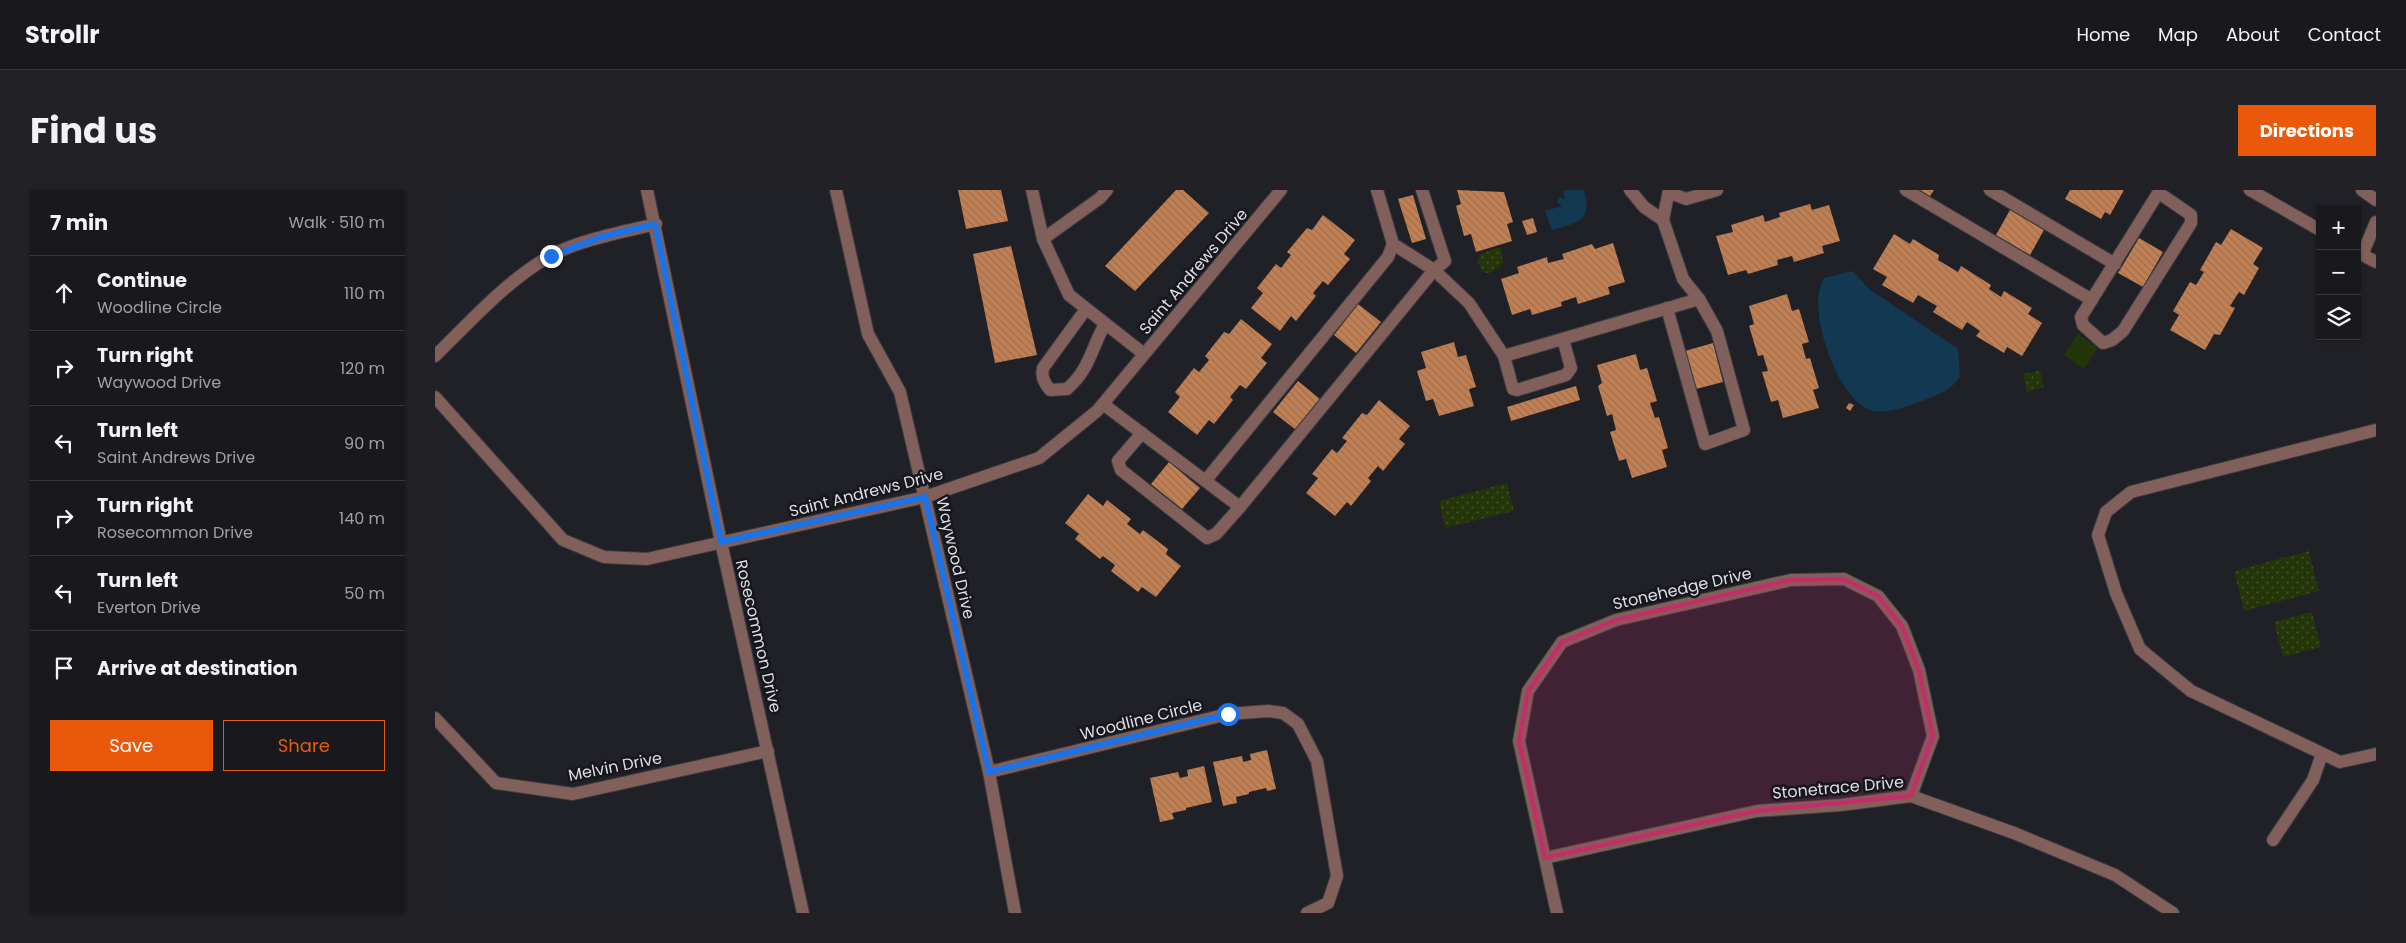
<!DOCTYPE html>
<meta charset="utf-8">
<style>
:root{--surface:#18181d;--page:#212126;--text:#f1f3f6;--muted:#9fa0a4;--line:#36373b;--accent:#ea580c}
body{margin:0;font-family:Poppins,sans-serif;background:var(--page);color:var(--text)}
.controls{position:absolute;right:15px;top:15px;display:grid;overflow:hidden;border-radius:0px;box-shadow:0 1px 4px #0004}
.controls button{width:45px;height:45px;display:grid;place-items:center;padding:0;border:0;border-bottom:1px solid var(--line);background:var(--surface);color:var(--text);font:25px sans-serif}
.stop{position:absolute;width:15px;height:15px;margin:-11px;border:4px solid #1a73e8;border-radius:50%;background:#fff}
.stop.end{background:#1a73e8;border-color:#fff;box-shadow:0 1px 5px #0008}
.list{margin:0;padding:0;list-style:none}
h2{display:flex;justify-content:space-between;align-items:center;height:65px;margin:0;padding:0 20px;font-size:21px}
h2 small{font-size:16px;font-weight:400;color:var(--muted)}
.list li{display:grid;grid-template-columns:32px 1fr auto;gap:15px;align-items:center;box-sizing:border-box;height:75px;padding:0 20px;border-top:1px solid var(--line)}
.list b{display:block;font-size:19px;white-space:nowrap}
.list p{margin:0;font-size:16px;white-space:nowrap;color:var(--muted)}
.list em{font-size:16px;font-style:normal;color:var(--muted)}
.actions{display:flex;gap:10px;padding:15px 20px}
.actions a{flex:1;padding:11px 0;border:1px solid var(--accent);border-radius:0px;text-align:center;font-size:18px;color:var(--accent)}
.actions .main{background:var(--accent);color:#fff}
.icon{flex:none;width:28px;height:28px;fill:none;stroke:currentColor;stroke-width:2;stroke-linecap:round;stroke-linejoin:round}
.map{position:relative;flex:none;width:1941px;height:723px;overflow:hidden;border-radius:0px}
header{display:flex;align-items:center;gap:30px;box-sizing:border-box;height:70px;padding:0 25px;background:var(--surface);border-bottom:1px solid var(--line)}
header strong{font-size:24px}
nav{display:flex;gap:28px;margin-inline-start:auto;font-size:18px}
.intro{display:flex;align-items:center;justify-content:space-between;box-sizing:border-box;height:120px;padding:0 30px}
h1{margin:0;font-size:35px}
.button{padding:12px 22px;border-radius:0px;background:var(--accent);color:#fff;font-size:18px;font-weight:700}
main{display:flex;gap:30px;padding:0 30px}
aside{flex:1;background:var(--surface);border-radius:0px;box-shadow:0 1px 4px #0004}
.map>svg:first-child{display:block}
.grass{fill:#233509}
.park{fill:url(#park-dots)}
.water{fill:#123951}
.building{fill:url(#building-back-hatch)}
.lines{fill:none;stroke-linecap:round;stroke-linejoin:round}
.minor-casing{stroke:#3b3b41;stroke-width:14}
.minor{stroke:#815f5a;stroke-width:12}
.route{stroke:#1a73e8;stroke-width:6}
.marked{fill:#c52c69;fill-opacity:0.2;stroke:#c52c69;stroke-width:4;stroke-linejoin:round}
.labels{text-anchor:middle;stroke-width:5;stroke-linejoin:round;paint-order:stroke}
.street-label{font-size:16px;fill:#dedee3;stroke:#16161d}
</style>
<header>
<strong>Strollr</strong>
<nav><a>Home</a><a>Map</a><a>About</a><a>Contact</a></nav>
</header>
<div class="intro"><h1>Find us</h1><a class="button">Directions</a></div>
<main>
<aside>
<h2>7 min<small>Walk · 510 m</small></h2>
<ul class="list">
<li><svg class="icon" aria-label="ahead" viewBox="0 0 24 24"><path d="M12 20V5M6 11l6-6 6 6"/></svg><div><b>Continue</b><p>Woodline Circle</p></div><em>110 m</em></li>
<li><svg class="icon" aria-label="right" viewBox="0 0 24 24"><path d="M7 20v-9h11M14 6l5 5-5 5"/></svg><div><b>Turn right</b><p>Waywood Drive</p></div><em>120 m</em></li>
<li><svg class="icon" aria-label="left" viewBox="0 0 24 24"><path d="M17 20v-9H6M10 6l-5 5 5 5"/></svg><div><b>Turn left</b><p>Saint Andrews Drive</p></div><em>90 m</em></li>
<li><svg class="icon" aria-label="right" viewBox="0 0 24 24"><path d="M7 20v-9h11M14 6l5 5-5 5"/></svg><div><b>Turn right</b><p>Rosecommon Drive</p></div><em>140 m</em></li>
<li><svg class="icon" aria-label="left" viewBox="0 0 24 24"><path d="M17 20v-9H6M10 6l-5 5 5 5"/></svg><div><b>Turn left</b><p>Everton Drive</p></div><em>50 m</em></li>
<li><svg class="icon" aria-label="arrive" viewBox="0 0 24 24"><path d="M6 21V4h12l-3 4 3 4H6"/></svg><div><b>Arrive at destination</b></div></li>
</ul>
<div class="actions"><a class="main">Save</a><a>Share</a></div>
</aside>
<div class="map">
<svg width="1941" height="723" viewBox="0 0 1941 723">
<defs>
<pattern id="park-dots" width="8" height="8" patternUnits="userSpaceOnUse" patternTransform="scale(1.25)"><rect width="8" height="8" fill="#233509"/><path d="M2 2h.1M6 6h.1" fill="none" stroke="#42522d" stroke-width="1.8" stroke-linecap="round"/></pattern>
<pattern id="building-back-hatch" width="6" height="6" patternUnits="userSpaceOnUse" patternTransform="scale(1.25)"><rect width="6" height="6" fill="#c18054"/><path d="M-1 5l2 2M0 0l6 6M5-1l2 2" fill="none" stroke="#9b6e4f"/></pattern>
</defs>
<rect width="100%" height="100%" fill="#202027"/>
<polygon class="grass" points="1643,144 1663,158 1649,179 1629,165"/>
<g class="park">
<path d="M1061,58H1066L1068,73C1062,78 1055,86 1047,82L1042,70L1046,64Z"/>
<polygon points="1605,180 1609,197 1592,202 1588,184"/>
<polygon points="1072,293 1079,321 1010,338 1004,311"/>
<polygon points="1874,361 1884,401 1809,421 1799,381"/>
<polygon points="1877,422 1886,457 1848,467 1839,432"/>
</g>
<g class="water">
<path d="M1128,0H1149C1158,31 1143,33 1117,40L1110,21L1127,16L1122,12L1124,7L1130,9Z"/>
<path d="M1418,81L1434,99L1523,159L1525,187C1514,202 1504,204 1487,211C1474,216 1449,225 1435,220C1403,208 1378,133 1384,102C1385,97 1387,92 1389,88Z"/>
</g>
<g class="building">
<polygon points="523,0 566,0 573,31 531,39"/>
<polygon points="741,0 748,0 774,23 700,101 670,76"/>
<polygon points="1022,0 1069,2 1078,32 1072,34 1077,51 1041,62 1036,44 1029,46 1021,16 1026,14"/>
<polygon points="1485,0 1499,0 1495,6"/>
<polygon points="1635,0 1689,0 1675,25 1670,22 1666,29 1630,9"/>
<polygon points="978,5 991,49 977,53 963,9"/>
<polygon points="1375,14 1377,20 1394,15 1405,51 1387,56 1389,63 1359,72 1357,66 1342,70 1343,75 1313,84 1311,80 1293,85 1281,46 1298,42 1296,35 1328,25 1330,32 1345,27 1344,23"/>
<polygon points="1575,20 1609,40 1595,65 1561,45"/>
<polygon points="888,25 920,50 909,64 915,69 893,95 888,91 878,103 881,106 861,131 856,126 845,141 816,118 828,103 822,98 841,74 846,78 856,65 852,62 872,38 877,40"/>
<polygon points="1098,28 1102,42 1092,45 1087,31"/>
<polygon points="1796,39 1828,58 1818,74 1824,78 1809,105 1804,102 1795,116 1800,118 1785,145 1779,144 1770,160 1735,140 1744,125 1738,121 1755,92 1761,95 1769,82 1765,80 1781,52 1786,55"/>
<polygon points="1459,44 1475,54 1478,49 1504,65 1503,70 1523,82 1526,76 1556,95 1554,99 1566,107 1569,101 1597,118 1593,124 1607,133 1587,166 1572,157 1569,163 1541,146 1545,141 1532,132 1527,140 1498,122 1502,116 1483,105 1478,113 1447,95 1452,87 1438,79"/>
<polygon points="1704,48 1728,62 1708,97 1683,83"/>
<polygon points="1178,53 1190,92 1173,97 1175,104 1143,114 1141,107 1126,112 1127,116 1097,125 1095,119 1077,125 1066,89 1084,83 1082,77 1112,67 1113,73 1129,69 1127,64 1157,54 1160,59"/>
<polygon points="576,56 602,165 560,173 538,64"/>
<polygon points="1352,104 1357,121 1364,119 1374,152 1367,154 1371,169 1375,168 1384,198 1378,200 1384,218 1348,228 1343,210 1336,212 1327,182 1333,181 1328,165 1323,166 1314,136 1319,134 1314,116"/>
<polygon points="923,114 946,132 921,163 899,145"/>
<polygon points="806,129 837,154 826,168 832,173 811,199 805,195 795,207 798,210 779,234 774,230 762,245 733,222 745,207 740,202 759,178 764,182 774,170 770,166 789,142 794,144"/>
<polygon points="1019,152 1023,167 1031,165 1041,197 1034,199 1039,216 1004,226 998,209 991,211 982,181 991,178 986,162"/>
<polygon points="1278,153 1288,192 1261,199 1250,161"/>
<polygon points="1201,164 1205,180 1212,178 1222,211 1215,213 1220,228 1224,227 1233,258 1227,260 1232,277 1197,288 1191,269 1184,271 1175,242 1181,240 1177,224 1172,226 1163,196 1167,193 1162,175"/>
<polygon points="863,191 885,209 861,240 838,222"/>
<polygon points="1141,196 1145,210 1076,231 1072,217"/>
<polygon points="944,210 975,236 964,249 970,254 948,281 943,276 933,288 936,291 916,316 912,312 900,326 871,303 883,288 877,284 897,259 902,263 912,251 907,248 927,223 932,225"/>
<polygon points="1414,213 1419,215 1415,221 1411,218"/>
<polygon points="734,272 765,298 747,319 716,294"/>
<polygon points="653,304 668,316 672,310 696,329 692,334 705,344 708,340 733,359 731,364 746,376 721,407 707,397 703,402 676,381 680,375 668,366 665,369 640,349 644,344 630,333"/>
<polygon points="832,560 841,599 832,601 831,598 814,602 814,604 801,607 802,613 788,616 778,572 807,566 808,572 816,570 815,564"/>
<polygon points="769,576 777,612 751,618 751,620 737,623 739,629 725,632 715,588 743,582 745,588 753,586 752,580"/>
</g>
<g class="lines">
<defs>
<g id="minor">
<polyline points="212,0 286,352 368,723"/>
<polyline points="401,0 433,144 465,202 554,582 580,723"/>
<polyline points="597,0 608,49 634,105 709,164"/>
<polyline points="942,0 958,54 999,80 1034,113 1069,166 1264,109"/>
<polyline points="1195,0 1209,17 1228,30 1234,0"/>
<polyline points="1471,0 1657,110"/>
<polyline points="1555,0 1680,74"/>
<polyline points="1815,0 1885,40"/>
<polyline points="1927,0 1941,10"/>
<polyline points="1235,3 1251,9 1282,0"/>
<polyline points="1724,3 1756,25 1756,33 1688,141 1677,150 1668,153 1648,135 1646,127 1725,0"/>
<polyline points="1228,30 1248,89 1264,109 1282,141 1309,240 1270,254 1232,118"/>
<polyline points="608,49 665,8 672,0"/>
<polyline points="1922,62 1941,72"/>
<polyline points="1927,65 1941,32"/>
<path d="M651,119L608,178C606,187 609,192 615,200L632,199C655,179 656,159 670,134"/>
<path d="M0,166C36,131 71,91 115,66C144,50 188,42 221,34"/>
<polyline points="1069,166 1078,199 1082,200 1131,185 1136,178 1128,149"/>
<polyline points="0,207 128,350 169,367 212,369 490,307 604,268 662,221 846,0"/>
<polyline points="668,214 805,317 999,80 1010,71 987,0"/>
<polyline points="1941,240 1696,302 1671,322 1663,345 1681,403 1705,459 1756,501 1905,572 1941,564"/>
<polyline points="707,243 683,271 686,280 772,348 781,344 805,317"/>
<polyline points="771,290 953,67 958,54"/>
<polyline points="0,528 61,593 138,604 333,561"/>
<polyline points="554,582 793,524 833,521 848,523 863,534 882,571 902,686 893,713 872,723"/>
<polyline points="1838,650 1878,590 1887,564"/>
<polyline points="1110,668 1322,621 1406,615 1476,606 1579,643 1680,685 1738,723"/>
<polyline points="1122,723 1084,551 1093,501 1127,452 1181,430 1356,390 1409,389 1443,406 1467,436 1484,480 1498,546 1476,606"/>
</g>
</defs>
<use href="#minor" class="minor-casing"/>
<use href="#minor" class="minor"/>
</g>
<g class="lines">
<polyline class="route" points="116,66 166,47 220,34 286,352 490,307 554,582 793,524"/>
</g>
<path class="marked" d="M1409,389L1443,406L1467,436L1484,480L1498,546L1476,606L1322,621L1110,668L1084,551L1093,501L1127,452L1181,430L1356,390Z"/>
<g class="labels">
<g class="street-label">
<text transform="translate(758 81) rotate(-50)" y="6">Saint Andrews Drive</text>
<text transform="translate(431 302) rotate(-14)" y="6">Saint Andrews Drive</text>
<text transform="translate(521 368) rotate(77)" y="6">Waywood Drive</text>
<text transform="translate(1247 398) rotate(-13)" y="6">Stonehedge Drive</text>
<text transform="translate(324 446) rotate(77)" y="6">Rosecommon Drive</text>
<text transform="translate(706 529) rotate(-14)" y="6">Woodline Circle</text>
<text transform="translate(180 576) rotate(-11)" y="6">Melvin Drive</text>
<text transform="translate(1403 597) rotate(-5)" y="6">Stonetrace Drive</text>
</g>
</g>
</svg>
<div class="controls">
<button>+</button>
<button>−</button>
<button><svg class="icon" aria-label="layers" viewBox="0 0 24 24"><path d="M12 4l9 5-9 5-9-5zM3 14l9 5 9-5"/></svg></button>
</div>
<div class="stop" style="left:793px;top:524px"></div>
<div class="stop end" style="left:116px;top:66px"></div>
</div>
</main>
